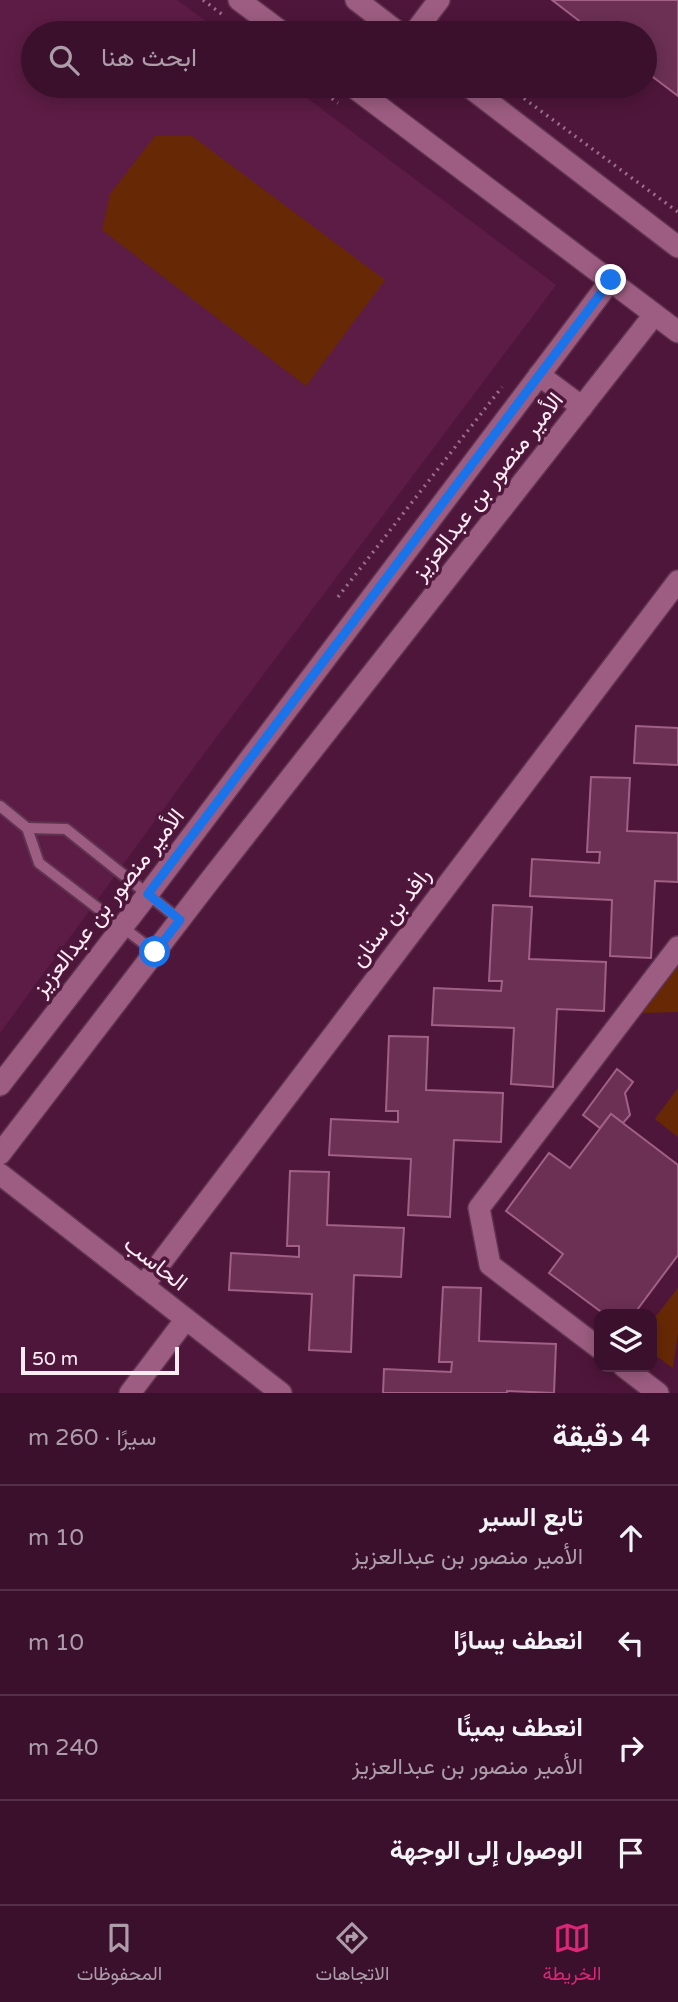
<!DOCTYPE html>
<html lang="ar">
<meta charset="utf-8">
<style>
:root{--surface:#3b102c;--page:#421934;--text:#f1f3f6;--muted:#ac9da9;--line:#543048;--accent:#db2777}
body{margin:0;font-family:"Varela Round",Vazirmatn,sans-serif;background:var(--page);color:var(--text);direction:rtl}
.controls{position:absolute;right:21px;bottom:21px;display:grid;overflow:hidden;border-radius:14px;box-shadow:0 4px 18px #0003}
.controls button{width:63px;height:63px;display:grid;place-items:center;padding:0;border:0;border-bottom:2px solid var(--line);background:var(--surface);color:var(--text);font:35px sans-serif}
.scale{position:absolute;left:21px;bottom:18px;width:158px;box-sizing:border-box;padding-left:7px;border:4px solid #fbecf3;border-top:0;font-size:19px;line-height:24px;white-space:nowrap;color:#fbecf3;-webkit-text-stroke:5px #4f163b;paint-order:stroke}
.stop{position:absolute;width:21px;height:21px;margin:-16px;border:5px solid #1a73e8;border-radius:50%;background:#fff}
.stop.end{background:#1a73e8;border-color:#fff;box-shadow:0 2px 7px #0008}
.list{margin:0;padding:0;list-style:none}
h2{display:flex;justify-content:space-between;align-items:center;height:91px;margin:0;padding:0 28px;font-size:30px}
h2 small{font-size:23px;font-weight:400;color:var(--muted)}
.list li{display:grid;grid-template-columns:46px 1fr auto;gap:21px;align-items:center;box-sizing:border-box;height:105px;padding:0 28px;border-top:2px solid var(--line)}
.list b{display:block;font-size:26px;white-space:nowrap}
.list p{margin:0;font-size:23px;white-space:nowrap;color:var(--muted)}
.list em{font-size:23px;font-style:normal;color:var(--muted)}
.icon{flex:none;width:38px;height:38px;fill:none;stroke:currentColor;stroke-width:2;stroke-linecap:round;stroke-linejoin:round}
.map{position:relative;flex:none;width:678px;height:1393px;overflow:hidden;direction:ltr}
.search{position:absolute;background:var(--surface);box-shadow:0 4px 18px #0003;left:21px;right:21px;top:21px;height:77px;display:flex;align-items:center;gap:18px;box-sizing:border-box;padding:0 24px;border-radius:38px;color:var(--muted);font-size:26px}
.sheet{height:511px;background:var(--surface)}
nav{display:flex;justify-content:space-around;align-items:center;box-sizing:border-box;height:98px;border-top:2px solid var(--line);background:var(--surface);font-size:19px;color:var(--muted)}
nav a{display:grid;justify-items:center;gap:4px}
nav .on{color:var(--accent)}
.map>svg:first-child{display:block}
.built{fill:#5d1c45}
.green{fill:#672905}
.building{fill:#6c3054;stroke:#a16086;stroke-width:2}
.lines{fill:none;stroke-linecap:round;stroke-linejoin:round}
.lane-casing{stroke:#5e344f;stroke-width:14}
.street-casing{stroke:#5e344f;stroke-width:24}
.secondary-casing{stroke:#5e344f;stroke-width:24}
.path{stroke:#99728a;stroke-width:3.5;stroke-dasharray:2 5;stroke-linecap:butt}
.lane{stroke:#9d5d82;stroke-width:10}
.street{stroke:#9d5d82;stroke-width:21}
.secondary{stroke:#9d5d82;stroke-width:21}
.route{stroke:#1a73e8;stroke-width:9}
.labels{text-anchor:middle;stroke-width:7;stroke-linejoin:round;paint-order:stroke}
.street-label{font-size:23px;fill:#fbecf3;stroke:#4f163b}
</style>
<div class="map">
<svg width="678" height="1393" viewBox="0 0 678 1393">
<rect width="100%" height="100%" fill="#4f163b"/>
<polygon class="built" points="0,0 177,0 222,33 33,33 33,86 291,86 556,285 203,755 0,1033"/>
<g class="green">
<polygon points="155,136 192,136 385,280 306,386 102,230 110,194"/>
<polygon points="678,963 678,1012 642,1013 645,1006"/>
<polygon points="678,1088 678,1137 655,1119"/>
<polygon points="678,1288 678,1332 673,1368 652,1353 652,1321"/>
</g>
<g class="building">
<polygon points="552,0 678,0 678,96 645,71 645,33 595,33"/>
<polygon points="636,726 678,728 678,765 634,763"/>
<polygon points="591,777 630,778 627,831 678,833 678,882 655,881 651,958 610,956 612,900 530,896 532,859 599,863 600,852 587,852"/>
<polygon points="493,905 532,907 529,959 606,962 604,1011 557,1009 553,1087 511,1084 514,1028 432,1025 434,988 501,991 502,981 489,981"/>
<polygon points="389,1036 428,1037 426,1090 503,1093 501,1142 454,1140 450,1217 408,1215 411,1159 329,1155 331,1119 398,1122 398,1111 386,1111"/>
<polygon points="617,1069 633,1082 625,1093 630,1115 623,1123 611,1114 600,1128 583,1115"/>
<polygon points="611,1114 678,1165 678,1255 634,1314 604,1314 549,1273 563,1254 506,1211 549,1153 570,1168"/>
<polygon points="290,1171 329,1172 327,1225 404,1228 401,1277 354,1275 351,1352 309,1350 312,1294 229,1290 231,1253 299,1257 299,1246 287,1246"/>
<polygon points="443,1287 481,1288 479,1341 556,1344 554,1393 507,1391 507,1393 383,1393 384,1369 451,1372 452,1362 439,1362"/>
</g>
<g class="lines">
<defs>
<g id="lane">
<polyline points="0,806 27,828"/>
<polyline points="155,952 39,863 27,828 66,829 180,920"/>
</g>
<g id="street">
<polyline points="414,33 439,0"/>
<polyline points="0,1174 281,1393"/>
<polyline points="143,1286 678,581"/>
<polyline points="599,1348 490,1265 479,1208 678,947"/>
<polyline points="624,1367 658,1393"/>
<polyline points="130,1393 186,1319"/>
</g>
<g id="secondary">
<polyline points="239,0 283,33"/>
<polyline points="356,0 399,33"/>
<polyline points="352,86 678,332"/>
<polyline points="468,86 678,247"/>
<polyline points="539,375 582,407"/>
<polyline points="0,1085 148,894 611,280"/>
<polyline points="0,1154 211,879 654,315"/>
</g>
</defs>
<use href="#lane" class="lane-casing"/>
<use href="#street" class="street-casing"/>
<use href="#secondary" class="secondary-casing"/>
<g class="path">
<polyline points="203,0 223,15"/>
<polyline points="315,86 338,103"/>
<polyline points="507,86 678,212"/>
<polyline points="338,597 502,387"/>
</g>
<use href="#lane" class="lane"/>
<use href="#street" class="street"/>
<use href="#secondary" class="secondary"/>
</g>
<g class="lines">
<polyline class="route" points="155,952 180,920 148,894 611,280"/>
</g>
<g class="labels">
<g class="street-label">
<text transform="translate(487 486) rotate(-52)" y="8">الأمير منصور بن عبدالعزيز</text>
<text transform="translate(108 902) rotate(-52)" y="8">الأمير منصور بن عبدالعزيز</text>
<text transform="translate(390 917) rotate(-53)" y="8">رافد بن سنان</text>
<text transform="translate(156 1263) rotate(38)" y="8">الحاسب</text>
</g>
</g>
</svg>
<div class="controls">
<button><svg class="icon" aria-label="layers" viewBox="0 0 24 24"><path d="M12 4l9 5-9 5-9-5zM3 14l9 5 9-5"/></svg></button>
</div>
<div class="scale">50 m</div>
<div class="stop" style="left:155px;top:952px"></div>
<div class="stop end" style="left:611px;top:280px"></div>
<div class="search"><svg class="icon" aria-label="search" viewBox="0 0 24 24"><circle cx="10" cy="10" r="6"/><path d="M15 15l6 6"/></svg>ابحث هنا</div>
</div>
<section class="sheet">
<h2>4 دقيقة<small>سيرًا · 260 m</small></h2>
<ul class="list">
<li><svg class="icon" aria-label="ahead" viewBox="0 0 24 24"><path d="M12 20V5M6 11l6-6 6 6"/></svg><div><b>تابع السير</b><p>الأمير منصور بن عبدالعزيز</p></div><em>10 m</em></li>
<li><svg class="icon" aria-label="left" viewBox="0 0 24 24"><path d="M17 20v-9H6M10 6l-5 5 5 5"/></svg><div><b>انعطف يسارًا</b></div><em>10 m</em></li>
<li><svg class="icon" aria-label="right" viewBox="0 0 24 24"><path d="M7 20v-9h11M14 6l5 5-5 5"/></svg><div><b>انعطف يمينًا</b><p>الأمير منصور بن عبدالعزيز</p></div><em>240 m</em></li>
<li><svg class="icon" aria-label="arrive" viewBox="0 0 24 24"><path d="M6 21V4h12l-3 4 3 4H6"/></svg><div><b>الوصول إلى الوجهة</b></div></li>
</ul>
</section>
<nav>
<a class="on"><svg class="icon" aria-label="map" viewBox="0 0 24 24"><path d="M3 6l6-2 6 2 6-2v14l-6 2-6-2-6 2zM9 4v14M15 6v14"/></svg>الخريطة</a>
<a><svg class="icon" aria-label="directions" viewBox="0 0 24 24"><path d="M12 3l9 9-9 9-9-9zM9 14v-3h6M13 9l2 2-2 2"/></svg>الاتجاهات</a>
<a><svg class="icon" aria-label="saved" viewBox="0 0 24 24"><path d="M7 4h10v16l-5-4-5 4z"/></svg>المحفوظات</a>
</nav>
